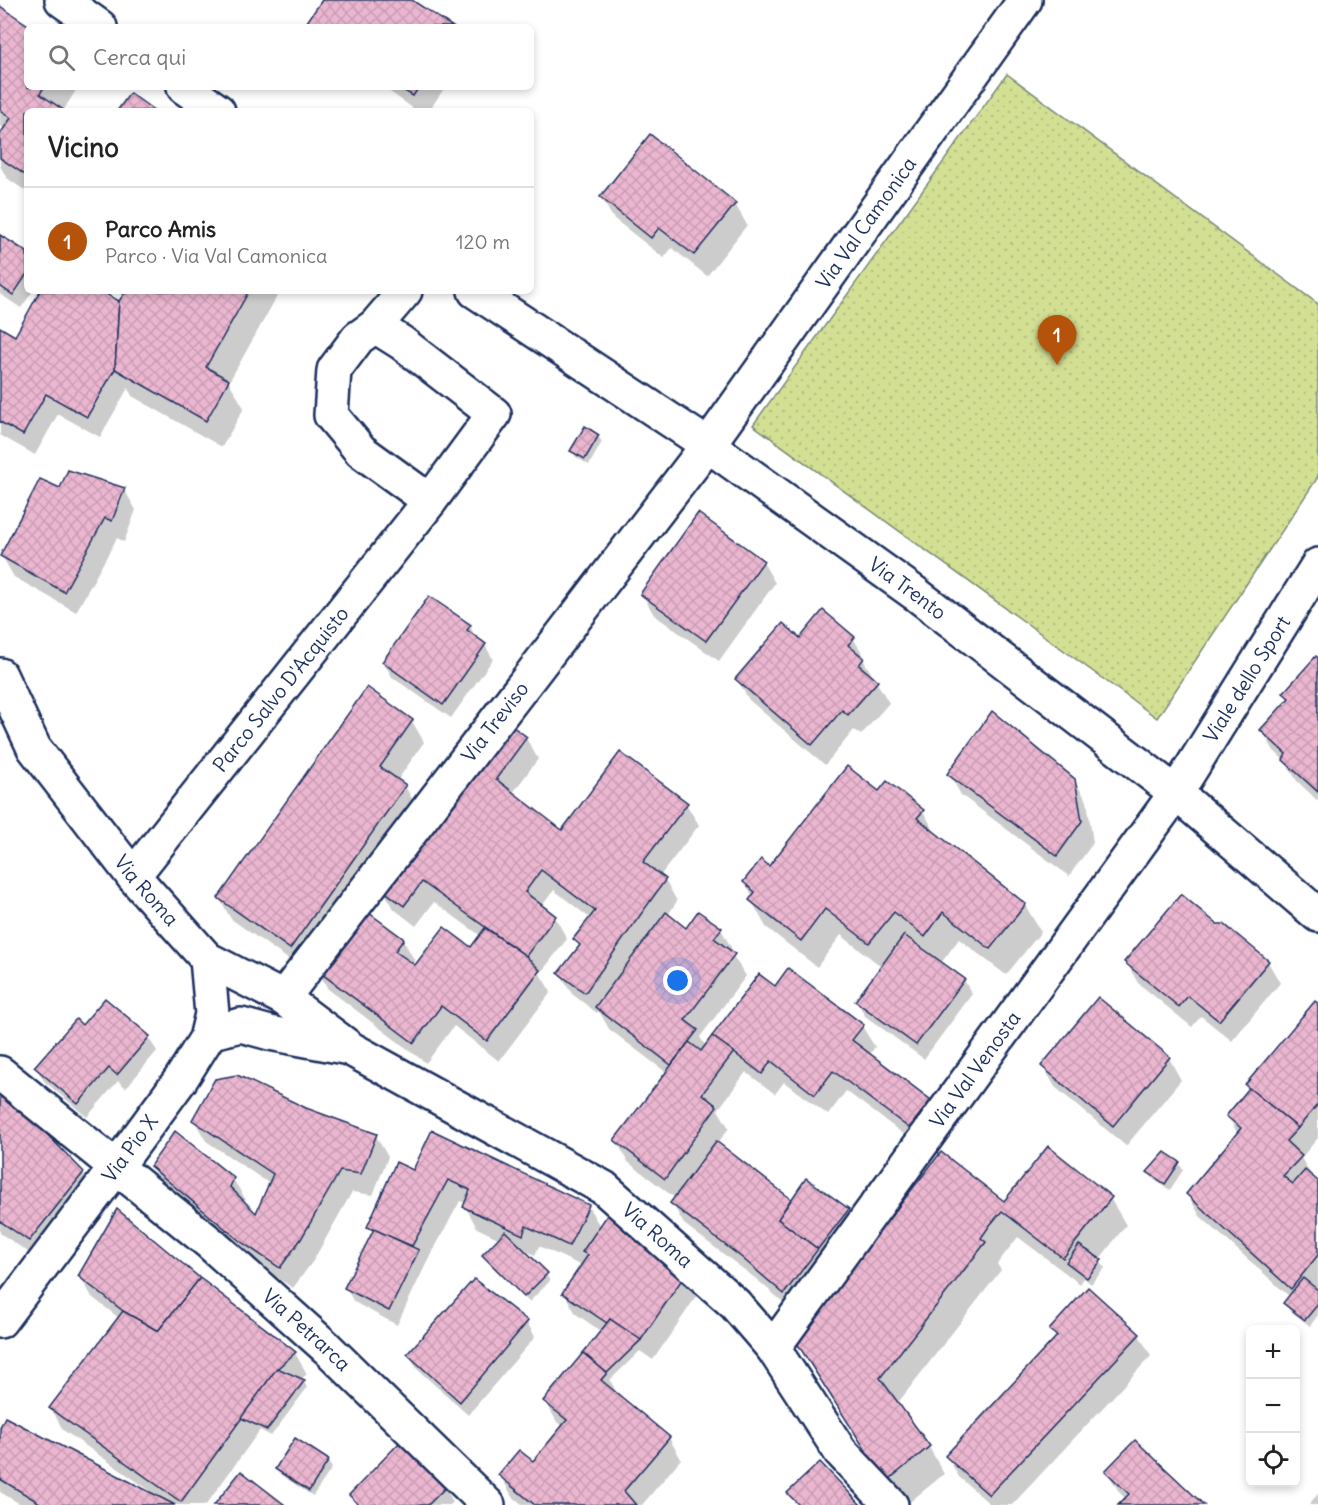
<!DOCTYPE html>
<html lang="it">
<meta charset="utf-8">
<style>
:root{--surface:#fff;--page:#f2f2f2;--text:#222;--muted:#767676;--line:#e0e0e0;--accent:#b45309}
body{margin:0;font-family:Delius,sans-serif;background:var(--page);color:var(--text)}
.controls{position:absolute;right:18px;bottom:18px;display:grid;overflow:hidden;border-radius:9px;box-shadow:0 3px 9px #0003}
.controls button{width:54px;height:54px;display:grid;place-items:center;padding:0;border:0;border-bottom:2px solid var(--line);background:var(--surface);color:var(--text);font:30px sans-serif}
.you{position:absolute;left:678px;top:981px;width:21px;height:21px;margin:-15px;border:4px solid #fff;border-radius:50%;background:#1a73e8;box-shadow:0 0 0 9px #1a73e833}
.badge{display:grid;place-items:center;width:39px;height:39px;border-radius:50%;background:var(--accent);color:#fff;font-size:20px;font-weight:700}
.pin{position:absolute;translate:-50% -50px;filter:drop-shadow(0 2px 3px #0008)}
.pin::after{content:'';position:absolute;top:32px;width:21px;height:18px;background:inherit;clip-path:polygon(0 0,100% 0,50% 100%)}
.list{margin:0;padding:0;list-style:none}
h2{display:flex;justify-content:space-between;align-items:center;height:78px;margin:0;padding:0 24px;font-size:26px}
h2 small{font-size:20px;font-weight:400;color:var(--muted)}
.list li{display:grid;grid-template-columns:39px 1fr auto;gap:18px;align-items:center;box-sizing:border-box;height:108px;padding:0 24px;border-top:2px solid var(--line)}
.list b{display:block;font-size:22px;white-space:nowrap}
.list p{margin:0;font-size:20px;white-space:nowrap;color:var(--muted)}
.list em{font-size:20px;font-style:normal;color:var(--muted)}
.icon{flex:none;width:33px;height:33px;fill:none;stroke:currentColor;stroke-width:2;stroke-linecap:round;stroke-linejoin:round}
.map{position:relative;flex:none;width:1318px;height:1505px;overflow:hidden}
.search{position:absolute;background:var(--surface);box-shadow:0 3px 9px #0003;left:24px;top:24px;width:510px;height:66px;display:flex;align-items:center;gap:15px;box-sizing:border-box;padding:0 21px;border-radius:9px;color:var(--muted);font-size:22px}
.panel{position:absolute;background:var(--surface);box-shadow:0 3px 9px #0003;left:24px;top:108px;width:510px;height:186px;border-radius:9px}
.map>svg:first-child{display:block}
.park{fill:url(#park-dots);stroke:#778878;stroke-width:1.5}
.shadow{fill:#0003}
.building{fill:url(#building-cross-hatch);stroke:#1b2f5e;stroke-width:1.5}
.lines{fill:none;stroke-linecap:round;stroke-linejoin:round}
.minor-casing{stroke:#1b2f5e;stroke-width:38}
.tertiary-casing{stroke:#1b2f5e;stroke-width:38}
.minor{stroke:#fff;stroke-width:33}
.tertiary{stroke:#fff;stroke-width:33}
.labels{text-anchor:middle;stroke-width:4.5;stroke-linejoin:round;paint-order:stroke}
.street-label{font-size:20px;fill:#1b2f5e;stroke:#fff}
</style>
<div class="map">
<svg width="1318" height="1505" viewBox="0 0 1318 1505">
<defs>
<pattern id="park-dots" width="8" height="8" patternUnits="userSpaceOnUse" patternTransform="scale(1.5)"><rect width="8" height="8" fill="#d3e093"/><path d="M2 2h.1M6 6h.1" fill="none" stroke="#b5c081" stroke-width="1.8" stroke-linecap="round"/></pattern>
<pattern id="building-cross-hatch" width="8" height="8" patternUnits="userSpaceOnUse" patternTransform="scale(1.5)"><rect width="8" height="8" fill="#ebb6cf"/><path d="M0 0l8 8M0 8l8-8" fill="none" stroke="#c99db4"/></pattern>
</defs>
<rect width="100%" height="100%" fill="#fff"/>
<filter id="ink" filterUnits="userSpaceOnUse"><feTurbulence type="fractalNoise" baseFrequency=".0167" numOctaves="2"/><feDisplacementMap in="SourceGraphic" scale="12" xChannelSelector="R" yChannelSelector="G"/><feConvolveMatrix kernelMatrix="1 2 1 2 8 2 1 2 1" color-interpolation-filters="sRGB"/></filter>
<g filter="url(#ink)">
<polygon class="park" points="1007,74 1318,304 1318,477 1157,718 753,425"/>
<g class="shadow">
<polygon points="0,8 28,27 27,87 78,87 63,111 27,111 27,192 7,178 0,166 0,137 5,129 0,126"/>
<polygon points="383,87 445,87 429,111 417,111"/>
<polygon points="601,197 735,204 747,225 707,276 672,248 664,258 613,218"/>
<polygon points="0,237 27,254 27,291 33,291 21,308 0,294"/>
<polygon points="42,291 102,291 101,293 119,303 126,291 280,291 229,382 244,408 222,447 132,396 128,388 100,437 58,414 35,455 0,435 0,329 15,338"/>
<polygon points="598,436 602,442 589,465 576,457 572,451"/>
<polygon points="124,489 136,510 124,542 117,538 76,612 14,577 2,556 61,490"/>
<polygon points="763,562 775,583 719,661 654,615 642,594"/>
<polygon points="470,626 477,640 485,645 493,659 451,718 392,677 384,663"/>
<polygon points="853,638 866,659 864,661 889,703 861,735 854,730 825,765 749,700 737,679"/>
<polygon points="1318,660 1318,801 1297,781 1285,761 1274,751 1262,730 1289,700 1284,693"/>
<polygon points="412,721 424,742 397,781 405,786 417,808 302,969 231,919 219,898"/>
<polygon points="506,723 526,738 538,759 512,794 562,832 686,804 699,825 660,876 665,880 677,901 668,915 686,930 721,929 733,951 731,953 746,976 700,1037 706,1047 775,988 862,1026 875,1047 869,1055 930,1101 942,1122 922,1148 846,1091 828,1115 784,1082 775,1094 746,1072 718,1110 729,1128 717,1144 791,1201 848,1210 852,1216 797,1314 755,1278 684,1224 672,1203 675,1198 628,1162 616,1140 667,1073 609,1029 599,1011 597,1013 572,994 560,973 580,947 575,939 591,919 554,890 541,907 555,917 567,939 540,974 551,992 499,1061 454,1026 426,1063 328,989 316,968 403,940 415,961 412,965 415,967 471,949 481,936 434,902 416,926 394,909 382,888"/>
<polygon points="949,774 1074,780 1087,801 1093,843 1069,876 961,795"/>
<polygon points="879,793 923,811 937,836 1025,905 1041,932 1006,975 959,939 941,963 964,980 972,994 924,1059 865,1016 857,1001 882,967 841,935 817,967 766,927 751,900 753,897 745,882 770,868"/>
<polygon points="1217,925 1268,962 1280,983 1232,1041 1201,1016 1192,1027 1138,983 1126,962"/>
<polygon points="1318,1005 1318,1138 1301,1158 1313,1178 1318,1183 1318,1315 1310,1326 1289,1310 1285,1303 1290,1297 1200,1216 1188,1195 1238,1134 1228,1116 1249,1089 1247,1085"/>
<polygon points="82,1027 148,1037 157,1051 126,1088 118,1081 87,1117 44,1081 36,1067"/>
<polygon points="1169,1058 1181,1080 1126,1146 1055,1087 1043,1066"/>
<polygon points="0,1096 83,1173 95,1194 41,1261 0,1233"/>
<polygon points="306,1110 376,1136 388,1157 373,1195 352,1192 313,1261 293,1288 253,1262 164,1188 152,1167 233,1179 246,1200 244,1203 256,1215 270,1184 206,1141 194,1120"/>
<polygon points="1165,1154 1179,1163 1183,1170 1170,1190 1153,1179 1149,1172"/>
<polygon points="413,1172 588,1206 601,1228 609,1216 700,1291 653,1360 640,1351 610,1380 618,1395 669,1438 681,1459 642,1505 523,1505 512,1496 500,1475 533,1463 563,1427 557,1422 545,1401 602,1332 576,1314 564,1293 582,1266 539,1246 535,1255 521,1248 546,1274 550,1281 529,1302 488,1262 484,1255 500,1239 477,1228 465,1206 466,1203 460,1201 426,1264 397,1325 354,1302 346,1288 374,1234 369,1226"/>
<polygon points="1110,1198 1126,1225 1099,1260 1105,1268 1091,1284 1084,1278 1080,1284 1018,1237 997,1264 1001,1270 897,1404 929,1447 944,1474 906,1505 900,1505 797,1340 1005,1203"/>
<polygon points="80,1276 199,1279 295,1353 307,1374 300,1380 304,1381 307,1388 271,1436 260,1430 206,1505 22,1505 0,1492 0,1430 151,1494 152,1492 63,1430 51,1408 119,1318 92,1297"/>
<polygon points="1088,1289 1139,1335 1151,1356 1012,1505 991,1505 959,1477 947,1456 1056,1338 1051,1330"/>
<polygon points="527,1322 535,1337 468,1415 417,1369 409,1354"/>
<polygon points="328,1462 332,1468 313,1496 281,1475 277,1469"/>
<polygon points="1107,1471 1202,1505 1120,1505 1126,1499 1119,1492"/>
<polygon points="445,1487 453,1502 450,1505 356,1505 351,1495"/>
<polygon points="1318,1494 1318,1505 1308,1505"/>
</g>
<g class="building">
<polygon points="322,0 412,0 453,27 315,27 307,22"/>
<polygon points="0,6 31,27 27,27 27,87 44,87 40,94 65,111 27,111 27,176 0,158 0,134 11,118 0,110"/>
<polygon points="398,87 419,87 413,96"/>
<polygon points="130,93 155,111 117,111"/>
<polygon points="650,134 736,203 694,255 659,228 651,238 600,197"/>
<polygon points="0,235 27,252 27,274 13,295 0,286"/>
<polygon points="40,291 101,291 119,301 115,369 87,417 46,394 23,435 0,422 0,327 15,336"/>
<polygon points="126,291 249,291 206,367 229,380 206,421 115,369 119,301"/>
<polygon points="585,426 599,435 585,459 570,451"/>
<polygon points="68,470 125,488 112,521 105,518 64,592 0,556 40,479 60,488"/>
<polygon points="698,513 764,561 706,641 640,594"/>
<polygon points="429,596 471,625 467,630 486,644 443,705 382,662"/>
<polygon points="823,610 855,637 848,645 864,658 859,665 878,681 848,715 842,710 812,745 735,679 783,623 800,638"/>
<polygon points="1316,656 1318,658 1318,792 1283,760 1286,754 1260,730 1289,698 1283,693"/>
<polygon points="367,687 413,720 380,767 406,785 290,949 218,898"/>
<polygon points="992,711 1075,779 1082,821 1057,856 947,774"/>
<polygon points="505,721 527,737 496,779 562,830 620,752 688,803 643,862 666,879 585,993 558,973 580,945 573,939 595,911 541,870 525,892 556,916 526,956 422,882 404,906 380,888"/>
<polygon points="847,766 879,791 887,781 924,810 917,818 1026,904 990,949 943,912 925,937 894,912 869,943 825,909 801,941 749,900 755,892 743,882 761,859 769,866"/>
<polygon points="1181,894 1217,924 1224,924 1269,961 1219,1021 1188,996 1179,1007 1124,962"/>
<polygon points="361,907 404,939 395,951 415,965 444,927 471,947 485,928 526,956 540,970 487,1041 441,1006 414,1043 314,968"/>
<polygon points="698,911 722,928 714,938 735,954 685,1020 698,1030 671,1065 595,1007 666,912 686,928"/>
<polygon points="904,935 965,979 916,1045 855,1001"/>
<polygon points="788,968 864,1025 852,1040 931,1100 909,1128 833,1071 815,1095 771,1061 762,1074 712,1036 759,974 775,986"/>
<polygon points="1098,997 1170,1057 1113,1126 1041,1066"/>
<polygon points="105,998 150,1036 117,1075 109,1068 78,1104 34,1067 76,1019 82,1025"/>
<polygon points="1315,1001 1318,1003 1318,1104 1298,1128 1245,1085"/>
<polygon points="712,1036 734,1052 702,1094 717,1106 665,1179 614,1140 689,1042 701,1051"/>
<polygon points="237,1075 306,1108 377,1134 361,1174 340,1171 301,1239 280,1268 240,1241 150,1166 175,1131 234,1178 230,1187 256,1213 273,1174 192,1120 215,1079"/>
<polygon points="1249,1088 1298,1128 1286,1141 1302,1156 1283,1176 1293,1184 1305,1170 1318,1181 1318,1255 1291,1289 1186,1194 1241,1128 1226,1116"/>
<polygon points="0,1094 31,1118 84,1172 29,1241 0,1221"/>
<polygon points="432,1130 589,1205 569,1246 526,1226 523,1235 463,1207 470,1190 448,1180 412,1246 367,1227 396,1162 413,1170"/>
<polygon points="716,1141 791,1199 778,1219 818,1249 784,1294 741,1257 670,1203"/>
<polygon points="1048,1146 1112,1197 1063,1258 1002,1211 990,1225 981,1238 986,1242 880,1378 930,1446 886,1482 795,1340 941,1152 1004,1201"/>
<polygon points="1165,1152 1180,1162 1165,1184 1147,1172"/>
<polygon points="806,1178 849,1209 818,1249 778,1219"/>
<polygon points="117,1209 200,1278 158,1331 123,1311 78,1276"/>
<polygon points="608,1214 689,1269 641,1340 610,1319 607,1323 562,1293 588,1255 582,1252"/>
<polygon points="374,1229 419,1250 389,1311 344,1288"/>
<polygon points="505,1231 548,1273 524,1297 482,1255"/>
<polygon points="1079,1245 1102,1260 1087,1278 1066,1262"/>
<polygon points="200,1278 296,1352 278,1368 181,1502 49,1408 123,1311 158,1331"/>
<polygon points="1303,1278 1318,1290 1318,1304 1305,1320 1283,1303"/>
<polygon points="474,1279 528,1321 460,1402 407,1354"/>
<polygon points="1088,1287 1140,1334 989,1495 945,1456 1057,1336 1049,1330"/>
<polygon points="610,1319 641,1340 607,1373 583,1353"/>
<polygon points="583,1353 607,1373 601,1380 670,1437 624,1491 636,1505 535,1505 498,1475 519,1450 533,1461 567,1420 543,1401"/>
<polygon points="277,1368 305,1380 267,1430 241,1418"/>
<polygon points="5,1417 175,1505 43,1505 0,1479 0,1427"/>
<polygon points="295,1438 329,1460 309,1491 275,1469"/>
<polygon points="1135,1440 1204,1505 1118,1505 1129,1494 1105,1471"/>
<polygon points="400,1442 446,1487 428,1505 359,1505 349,1495"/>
<polygon points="820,1462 861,1505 799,1505 787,1493"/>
<polygon points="241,1471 285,1505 214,1505"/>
</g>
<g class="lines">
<defs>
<g id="minor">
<polyline points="375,326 405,291"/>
<path id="s1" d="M0,675L34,748L133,876L207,959L283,998L351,1049L604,1188L735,1304L773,1348L840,1451L891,1505"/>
<path id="s2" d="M133,876L430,501L494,414L402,343L375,326L358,338L334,370L331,415L361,451L430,501"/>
<path id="s3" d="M283,998L708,445L1025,0"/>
<polyline points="208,1033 241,1025 270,1033 344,1047"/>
<path id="s4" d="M0,1073L210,1243L327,1348L488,1505"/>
<path id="s5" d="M0,1321L117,1166L181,1079L206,1039L212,1014L207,959"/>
<path id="s6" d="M773,1348L1176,793L1318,565"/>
</g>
<g id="tertiary">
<polyline points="62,0 100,27"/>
<polyline points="184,87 218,111"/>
<path id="s7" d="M475,291L708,445L916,594L1176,793L1318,915"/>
</g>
</defs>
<use href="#minor" class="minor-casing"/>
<use href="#tertiary" class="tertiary-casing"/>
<use href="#minor" class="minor"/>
<use href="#tertiary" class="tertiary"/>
</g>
</g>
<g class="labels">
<g class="street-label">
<text dy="7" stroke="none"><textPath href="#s3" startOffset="970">Via Val Camonica</textPath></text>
<text dy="7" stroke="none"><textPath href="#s7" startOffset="525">Via Trento</textPath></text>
<text dy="7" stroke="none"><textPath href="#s6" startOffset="820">Viale dello Sport</textPath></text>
<text dy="7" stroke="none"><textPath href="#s2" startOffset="238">Parco Salvo D'Acquisto</textPath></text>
<text dy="7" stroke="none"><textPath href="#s3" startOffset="348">Via Treviso</textPath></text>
<text dy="7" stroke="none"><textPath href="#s1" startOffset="262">Via Roma</textPath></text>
<text dy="7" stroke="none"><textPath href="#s6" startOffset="344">Via Val Venosta</textPath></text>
<text dy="7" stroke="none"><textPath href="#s5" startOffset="216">Via Pio X</textPath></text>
<text dy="7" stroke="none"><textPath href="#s1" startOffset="884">Via Roma</textPath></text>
<text dy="7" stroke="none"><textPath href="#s4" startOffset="400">Via Petrarca</textPath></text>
</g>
</g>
</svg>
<div class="controls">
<button>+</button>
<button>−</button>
<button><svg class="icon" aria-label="locate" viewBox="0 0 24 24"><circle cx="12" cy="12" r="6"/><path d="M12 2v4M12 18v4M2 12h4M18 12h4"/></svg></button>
</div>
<div class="you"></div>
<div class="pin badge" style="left:1057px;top:365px">1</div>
<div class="search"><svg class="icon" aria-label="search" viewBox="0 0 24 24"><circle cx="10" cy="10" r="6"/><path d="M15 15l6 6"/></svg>Cerca qui</div>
<section class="panel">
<h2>Vicino<small></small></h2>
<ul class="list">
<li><span class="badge">1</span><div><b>Parco Amis</b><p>Parco · Via Val Camonica</p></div><em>120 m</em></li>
</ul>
</section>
</div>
